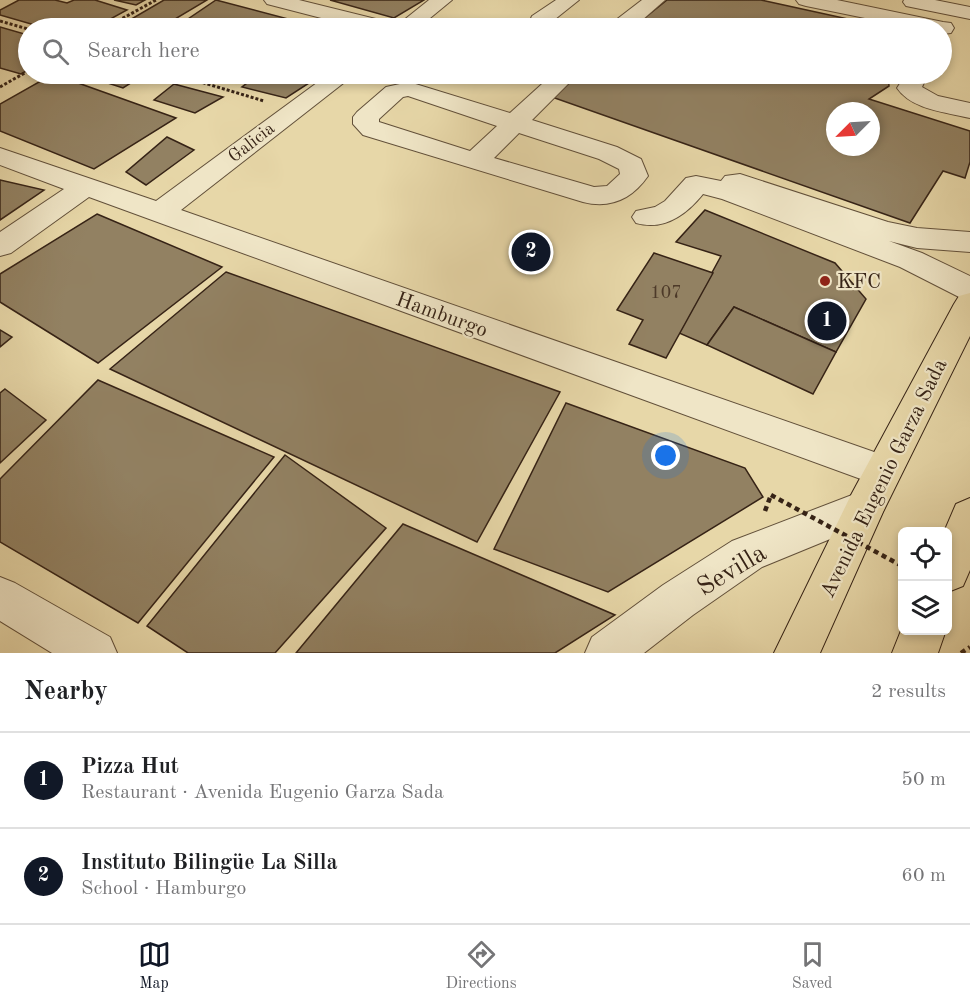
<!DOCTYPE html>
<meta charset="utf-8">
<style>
:root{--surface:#fff;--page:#f6f6f6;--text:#202124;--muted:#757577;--line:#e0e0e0;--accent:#111827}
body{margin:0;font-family:"Old Standard TT",serif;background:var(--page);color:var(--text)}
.controls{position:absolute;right:18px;bottom:18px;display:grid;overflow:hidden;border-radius:9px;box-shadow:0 3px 9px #0003}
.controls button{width:54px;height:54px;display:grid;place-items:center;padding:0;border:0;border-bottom:2px solid var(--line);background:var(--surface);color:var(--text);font:30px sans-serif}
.compass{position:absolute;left:826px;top:102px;width:54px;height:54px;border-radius:50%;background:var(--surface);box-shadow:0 3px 9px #0003;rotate:246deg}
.you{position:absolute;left:666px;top:456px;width:21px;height:21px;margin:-15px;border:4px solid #fff;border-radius:50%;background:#1a73e8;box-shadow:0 0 0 9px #1a73e833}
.badge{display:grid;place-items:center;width:39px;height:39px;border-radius:50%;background:var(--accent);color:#fff;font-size:20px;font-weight:700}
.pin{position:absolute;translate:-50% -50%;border:3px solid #fff;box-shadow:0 2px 6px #0006}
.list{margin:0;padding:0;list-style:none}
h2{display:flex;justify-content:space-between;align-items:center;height:78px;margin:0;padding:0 24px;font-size:26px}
h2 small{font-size:20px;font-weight:400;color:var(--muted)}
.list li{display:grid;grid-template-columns:39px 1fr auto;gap:18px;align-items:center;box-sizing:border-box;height:96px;padding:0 24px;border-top:2px solid var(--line)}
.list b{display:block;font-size:22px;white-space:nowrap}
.list p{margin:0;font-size:20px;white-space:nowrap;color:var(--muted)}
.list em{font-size:20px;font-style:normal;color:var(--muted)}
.icon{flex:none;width:33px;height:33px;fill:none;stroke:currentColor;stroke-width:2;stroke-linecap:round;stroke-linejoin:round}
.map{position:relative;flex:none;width:970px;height:653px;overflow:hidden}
.search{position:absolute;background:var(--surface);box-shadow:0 3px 9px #0003;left:18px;right:18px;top:18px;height:66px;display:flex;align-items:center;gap:15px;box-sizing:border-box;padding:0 21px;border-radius:33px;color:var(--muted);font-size:22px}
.sheet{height:270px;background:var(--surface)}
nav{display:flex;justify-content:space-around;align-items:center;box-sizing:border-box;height:84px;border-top:2px solid var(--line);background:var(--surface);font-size:16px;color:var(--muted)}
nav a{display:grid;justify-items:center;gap:3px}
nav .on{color:var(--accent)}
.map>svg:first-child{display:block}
.building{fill:#928162;stroke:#362316;stroke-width:1.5;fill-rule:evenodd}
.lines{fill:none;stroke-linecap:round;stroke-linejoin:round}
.minor-casing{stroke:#62503a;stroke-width:2}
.highway-casing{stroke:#362316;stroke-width:2}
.path-far1{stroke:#362316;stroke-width:3;stroke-dasharray:3 2;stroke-linecap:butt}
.path{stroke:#362316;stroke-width:4.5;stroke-dasharray:5 4;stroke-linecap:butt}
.minor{fill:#efe5c6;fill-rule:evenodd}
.highway{fill:#e7d7a8;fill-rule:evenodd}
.path-bridge{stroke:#362316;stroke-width:4.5;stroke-dasharray:5 4;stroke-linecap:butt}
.poi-dot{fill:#8f2418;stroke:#efe5c6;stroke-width:2}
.labels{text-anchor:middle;stroke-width:4.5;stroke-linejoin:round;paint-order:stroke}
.far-street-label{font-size:18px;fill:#362316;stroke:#efe5c6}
.number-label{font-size:18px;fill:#4d3a29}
.poi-label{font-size:21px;fill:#362316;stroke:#efe5c6;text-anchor:start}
.street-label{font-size:21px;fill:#362316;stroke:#efe5c6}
.near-street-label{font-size:26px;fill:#362316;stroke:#efe5c6}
</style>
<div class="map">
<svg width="970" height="653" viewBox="0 0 970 653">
<rect width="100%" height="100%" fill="#e7d7a8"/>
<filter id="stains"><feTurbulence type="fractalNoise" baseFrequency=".00333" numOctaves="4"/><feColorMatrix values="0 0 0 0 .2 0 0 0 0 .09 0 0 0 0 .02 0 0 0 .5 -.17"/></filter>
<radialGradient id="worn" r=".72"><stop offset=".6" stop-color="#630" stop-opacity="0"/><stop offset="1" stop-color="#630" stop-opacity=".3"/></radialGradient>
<g class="building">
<polygon points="19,0 55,0 67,3 74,0 95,0 127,10 94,28 45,28 0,15 0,10"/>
<polygon points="114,0 145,0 136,5"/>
<polygon points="164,0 207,0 160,28 116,28"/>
<polygon points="216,0 322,28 208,28 185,21"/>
<polygon points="330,0 424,0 394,18"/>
<polygon points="667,0 761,0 889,28 632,28"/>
<polygon points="0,27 28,35 28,70 21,74 0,68"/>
<polygon points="53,74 176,118 94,169 0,131 0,104"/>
<polygon points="80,74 145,74 123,88"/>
<polygon points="199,74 244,74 229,82"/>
<polygon points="259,74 323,74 286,98 242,87"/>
<path d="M576,74H888L889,86L869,99L970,131V162L965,178L943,171L910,223L549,96ZM835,111H871V147H835Z"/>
<polygon points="174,84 223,97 195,113 154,100"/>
<polygon points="167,137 194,150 146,185 126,172"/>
<polygon points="0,180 44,190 0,220"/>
<polygon points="705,210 835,263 866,299 836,352 734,307 707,345 679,333 721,256 676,242"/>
<polygon points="97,214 222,267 98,363 0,302 0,274"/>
<polygon points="654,253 713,273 666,358 629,344 643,320 617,310"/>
<polygon points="226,272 560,392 477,542 110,369"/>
<polygon points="734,307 836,352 813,394 707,345"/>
<polygon points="0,330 12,337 0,347"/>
<polygon points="98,380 274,457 138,623 0,542 0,479"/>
<polygon points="5,389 46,420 0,463 0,393"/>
<polygon points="566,403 745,468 763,497 608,592 494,549"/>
<polygon points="285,455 386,528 275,653 188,653 147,626"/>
<polygon points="403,524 615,615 555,653 296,653"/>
</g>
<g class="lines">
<defs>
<g id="minor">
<polygon points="264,0 299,0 392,23 394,28 429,0 452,0 418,28 360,28 267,4"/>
<polygon points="556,0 579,0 549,24 547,28 527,28 532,16"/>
<polygon points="642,0 665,0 633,28 610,28 612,23"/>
<polygon points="796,0 837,0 943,22 951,23 954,28 951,33 943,34 942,28 914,28 806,6 799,4"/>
<polygon points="904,0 935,0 970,7 970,19 906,6 903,2"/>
<polygon points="329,74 355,74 181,210 897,460 902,471 897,482 883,487 869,482 89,197 11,253 0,256 0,232 64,189 0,165 0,148 156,201"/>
<path d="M553,74H578L532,120L617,147L641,159L648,176C632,199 610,209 583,202L363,135L353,124V117L357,112L386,87L409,82L510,113ZM408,96L497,126L470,151L379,122V119L403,97ZM519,133L599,159L619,169L620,174L607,186L594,187L494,158Z"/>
<path d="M906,74H928L922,87L938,96L970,103V118C946,112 912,110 897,88Z"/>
<path d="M740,174L888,222L917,228L970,232V252L917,248L889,241L922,253L970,276V300L959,297L900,267L722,199L703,194C686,215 664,231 636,223L632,217L636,211L655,207L665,201L686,178L696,176L721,181L725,176Z"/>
<polygon points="865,490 879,495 885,507 879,519 762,567 693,615 644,653 585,653 592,637 663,585 732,541"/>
<polygon points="0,577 15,583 110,637 117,653 52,653 0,621"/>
</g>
<g id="highway">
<polygon points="970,293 970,336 883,512 820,653 774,653 851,495 954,304 959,296"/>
<polygon points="970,498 970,570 963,586 948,592 948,532 944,532 956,504"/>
<polygon points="902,628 902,630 946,630 938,653 892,653"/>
</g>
</defs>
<use href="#minor" class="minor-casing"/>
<use href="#highway" class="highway-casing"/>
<g class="path-far1">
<polyline points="0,21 28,29"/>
<polyline points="105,28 156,0"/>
<polyline points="174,74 264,101"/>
<polyline points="0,87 28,71"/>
</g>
<g class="path">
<polyline points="765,511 771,495"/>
<polyline points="961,653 970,647"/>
</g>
<use href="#minor" class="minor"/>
<use href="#highway" class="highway"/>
<polyline class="path-bridge" points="771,495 902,566"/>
</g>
<circle class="poi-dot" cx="825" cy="281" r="6"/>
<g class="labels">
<g class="far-street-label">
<text transform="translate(251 142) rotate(-38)" y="6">Galicia</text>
</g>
<g class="number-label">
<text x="666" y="298">107</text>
</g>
<g class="poi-label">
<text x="837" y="288">KFC</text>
</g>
<g class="street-label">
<text transform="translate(442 314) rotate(20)" y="7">Hamburgo</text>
<text transform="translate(883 478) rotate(-64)" y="7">Avenida Eugenio Garza Sada</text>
</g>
<g class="near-street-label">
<text transform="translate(731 569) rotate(-31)" y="9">Sevilla</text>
</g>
</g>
<rect width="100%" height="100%" filter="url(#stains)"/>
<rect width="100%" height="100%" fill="url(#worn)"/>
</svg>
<div class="controls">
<button><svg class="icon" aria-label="locate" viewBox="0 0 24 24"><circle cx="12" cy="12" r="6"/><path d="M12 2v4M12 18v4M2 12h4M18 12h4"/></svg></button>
<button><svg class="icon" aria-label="layers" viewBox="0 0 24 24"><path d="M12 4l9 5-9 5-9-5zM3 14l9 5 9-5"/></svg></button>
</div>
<svg class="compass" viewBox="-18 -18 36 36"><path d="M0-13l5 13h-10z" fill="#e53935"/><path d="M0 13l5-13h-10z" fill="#757577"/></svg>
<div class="you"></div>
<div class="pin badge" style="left:827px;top:321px">1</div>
<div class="pin badge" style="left:531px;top:252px">2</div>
<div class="search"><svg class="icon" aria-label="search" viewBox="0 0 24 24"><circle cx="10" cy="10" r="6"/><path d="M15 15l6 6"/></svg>Search here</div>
</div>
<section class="sheet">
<h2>Nearby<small>2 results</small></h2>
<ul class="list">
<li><span class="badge">1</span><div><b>Pizza Hut</b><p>Restaurant · Avenida Eugenio Garza Sada</p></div><em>50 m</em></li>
<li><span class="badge">2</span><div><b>Instituto Bilingüe La Silla</b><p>School · Hamburgo</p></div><em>60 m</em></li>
</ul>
</section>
<nav>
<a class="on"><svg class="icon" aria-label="map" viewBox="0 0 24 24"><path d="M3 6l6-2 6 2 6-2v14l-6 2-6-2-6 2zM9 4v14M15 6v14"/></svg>Map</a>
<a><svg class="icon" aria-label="directions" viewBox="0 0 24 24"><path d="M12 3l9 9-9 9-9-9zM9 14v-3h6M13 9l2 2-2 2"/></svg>Directions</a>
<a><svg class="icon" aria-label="saved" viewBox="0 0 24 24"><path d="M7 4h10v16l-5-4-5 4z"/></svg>Saved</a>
</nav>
